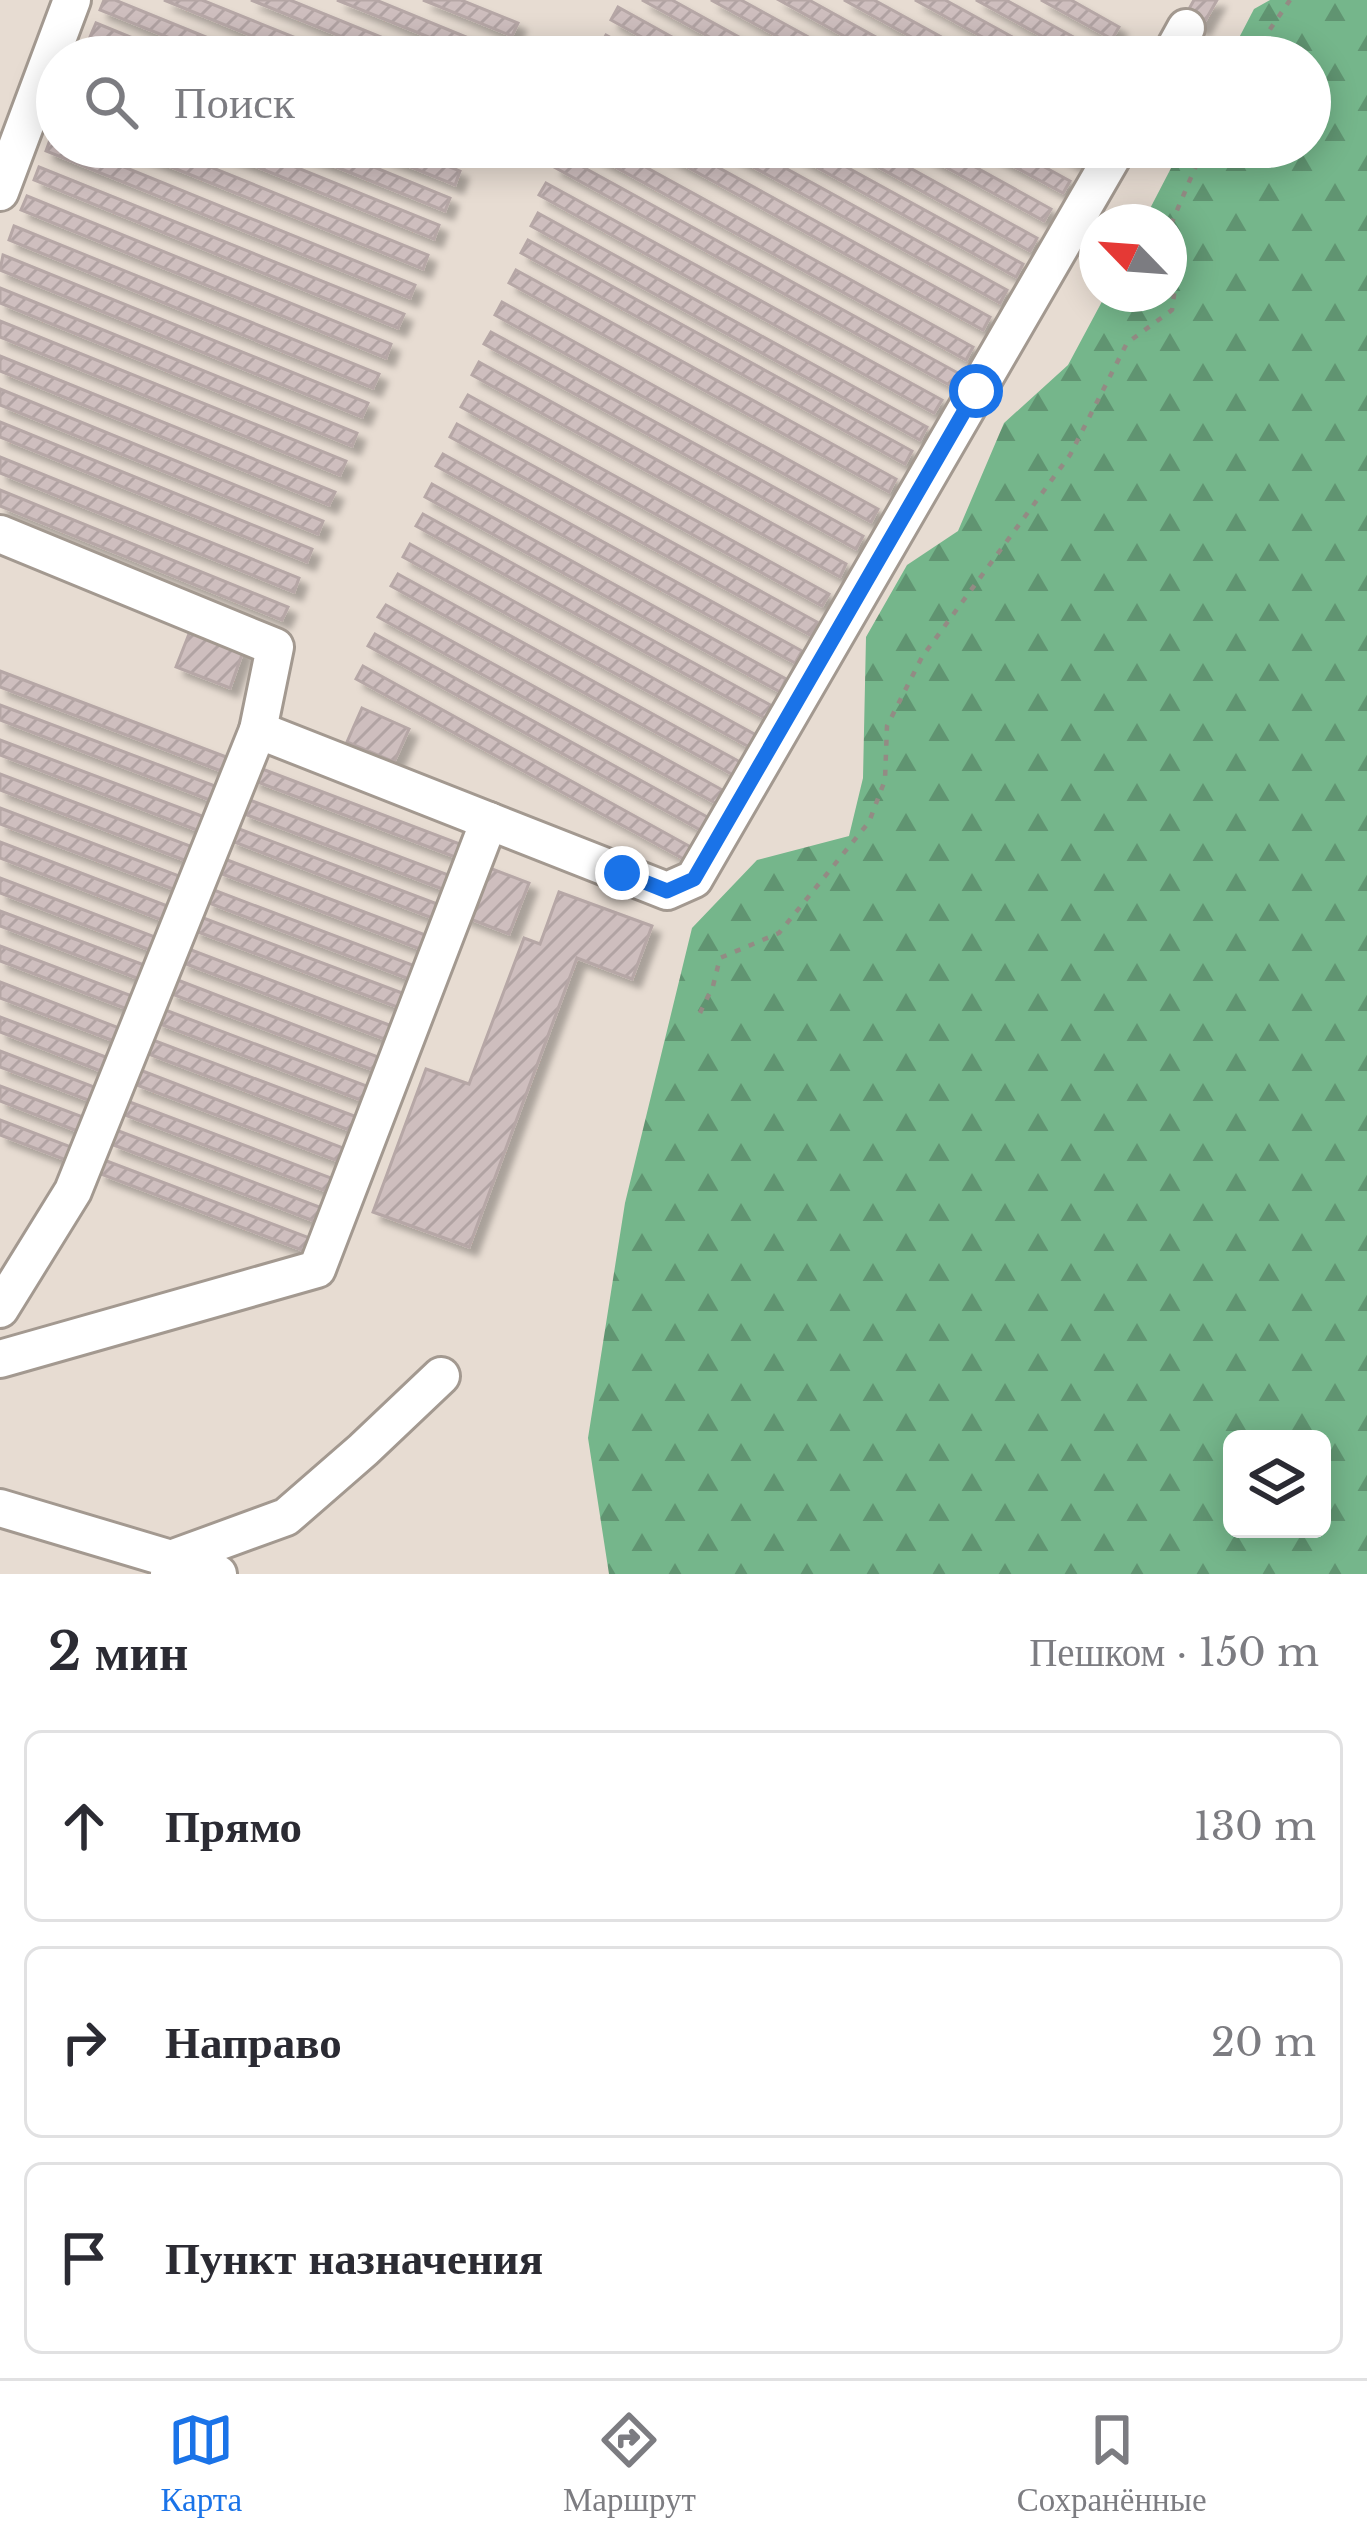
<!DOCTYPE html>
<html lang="ru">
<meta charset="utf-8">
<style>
:root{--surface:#fff;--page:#f7f7f7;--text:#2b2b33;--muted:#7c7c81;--line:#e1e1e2;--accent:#1a73e8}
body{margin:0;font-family:"Libre Baskerville",serif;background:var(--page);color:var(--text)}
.controls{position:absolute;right:36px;bottom:36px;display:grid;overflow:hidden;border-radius:18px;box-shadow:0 6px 30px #0003}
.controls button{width:108px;height:108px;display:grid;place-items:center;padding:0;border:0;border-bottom:3px solid var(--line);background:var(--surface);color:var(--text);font:60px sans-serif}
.compass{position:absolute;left:1079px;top:204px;width:108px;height:108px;border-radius:50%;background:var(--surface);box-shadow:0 6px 30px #0003;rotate:295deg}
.stop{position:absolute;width:36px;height:36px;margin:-27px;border:9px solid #1a73e8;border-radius:50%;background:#fff}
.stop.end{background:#1a73e8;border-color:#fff;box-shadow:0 3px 12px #0008}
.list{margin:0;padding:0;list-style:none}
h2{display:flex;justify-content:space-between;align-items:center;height:156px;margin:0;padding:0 48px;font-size:51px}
h2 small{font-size:39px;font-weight:400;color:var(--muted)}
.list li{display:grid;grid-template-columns:78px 1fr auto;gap:36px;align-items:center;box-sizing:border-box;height:192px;margin:0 24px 24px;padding:0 24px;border:3px solid var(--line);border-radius:18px}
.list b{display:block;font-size:45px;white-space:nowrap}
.list em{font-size:39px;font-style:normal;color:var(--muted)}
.icon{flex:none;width:66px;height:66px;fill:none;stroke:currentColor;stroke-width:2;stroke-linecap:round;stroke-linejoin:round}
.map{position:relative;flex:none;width:1367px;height:1574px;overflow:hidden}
.search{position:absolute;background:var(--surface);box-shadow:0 6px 30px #0003;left:36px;right:36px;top:36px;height:132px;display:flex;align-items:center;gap:30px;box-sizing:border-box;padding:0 42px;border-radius:66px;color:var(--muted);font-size:45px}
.sheet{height:804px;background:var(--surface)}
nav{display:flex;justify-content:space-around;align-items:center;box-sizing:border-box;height:168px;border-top:3px solid var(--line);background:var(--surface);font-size:33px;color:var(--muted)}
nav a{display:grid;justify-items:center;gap:6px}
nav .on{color:var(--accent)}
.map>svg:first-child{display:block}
.forest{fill:url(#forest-firs);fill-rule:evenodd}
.building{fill:url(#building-hatch);stroke:#b6a7a6;stroke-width:3;filter:url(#shadow)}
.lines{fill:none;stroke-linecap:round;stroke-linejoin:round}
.minor-casing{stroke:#a39990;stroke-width:42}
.path{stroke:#938b84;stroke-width:4.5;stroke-dasharray:6 9;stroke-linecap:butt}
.minor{stroke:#fff;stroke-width:36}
.route{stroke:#1a73e8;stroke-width:15}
</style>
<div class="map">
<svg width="1367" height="1574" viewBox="0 0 1367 1574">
<defs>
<pattern id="forest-firs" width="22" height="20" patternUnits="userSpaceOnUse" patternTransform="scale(3)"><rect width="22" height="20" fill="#75b68b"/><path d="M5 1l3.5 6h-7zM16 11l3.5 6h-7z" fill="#609471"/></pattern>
<pattern id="building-hatch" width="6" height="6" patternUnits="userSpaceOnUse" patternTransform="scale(3)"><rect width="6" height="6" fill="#cebebe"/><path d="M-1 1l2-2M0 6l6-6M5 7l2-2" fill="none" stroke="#b1a3a3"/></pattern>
<filter id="shadow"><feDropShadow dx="8" dy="8" stdDeviation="3" flood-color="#0004"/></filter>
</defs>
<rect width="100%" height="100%" fill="#e7dcd2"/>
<path class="forest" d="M1270,0H1367V1574H609L588,1438L625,1203L692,928L757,860L849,836L863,778L866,637L907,565L958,531L1004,423L1068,365L1106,294H1169V222H1143L1182,147H1310V57H1229L1254,9ZM1232,1439H1322V1529H1232Z"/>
<g class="building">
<polygon points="104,0 115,0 255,57 217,57 100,10"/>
<polygon points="164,0 202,0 343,57 304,57"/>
<polygon points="251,0 290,0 430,57 392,57"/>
<polygon points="337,0 376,0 505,53 504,57 478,57"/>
<polygon points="423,0 461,0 518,23 512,36"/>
<polygon points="642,0 672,0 775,57 746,57"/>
<polygon points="711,0 741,0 845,57 815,57"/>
<polygon points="779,0 809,0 912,57 882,57"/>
<polygon points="844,0 874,0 978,57 948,57"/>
<polygon points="915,0 945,0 1049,57 1019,57"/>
<polygon points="976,0 1006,0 1110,57 1080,57"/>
<polygon points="1041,0 1071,0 1119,27 1112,39"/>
<polygon points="1194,0 1217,0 1201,28 1184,18"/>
<polygon points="618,7 708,57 678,57 611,20"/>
<polygon points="96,23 179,57 140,57 90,37"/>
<polygon points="606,35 647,57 617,57 599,47"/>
<polygon points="51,137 57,140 57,147 75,147 415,285 410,298 46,151"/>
<polygon points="122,147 161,147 428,255 423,269"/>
<polygon points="208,147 246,147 439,225 434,239"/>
<polygon points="287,147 325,147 450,198 445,211"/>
<polygon points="362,147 401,147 460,171 455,185"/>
<polygon points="579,147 609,147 973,347 966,360"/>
<polygon points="651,147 681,147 990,317 983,330"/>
<polygon points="717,147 747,147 1007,290 1000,303"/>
<polygon points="780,147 810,147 1023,264 1016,277"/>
<polygon points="842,147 872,147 1037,238 1030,251"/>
<polygon points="909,147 939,147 1051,209 1044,221"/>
<polygon points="978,147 1008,147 1070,181 1063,193"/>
<polygon points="1046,147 1076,147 1082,150 1075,163"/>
<polygon points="561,155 958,373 951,386 554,167"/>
<polygon points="39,167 404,314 398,328 34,180"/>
<polygon points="546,183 942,400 934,413 539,195"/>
<polygon points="27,196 391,344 386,358 21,210"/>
<polygon points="538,213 927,427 920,440 531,226"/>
<polygon points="14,226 379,374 373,388 9,240"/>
<polygon points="528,240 912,451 905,464 521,253"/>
<polygon points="3,255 368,403 362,417 0,270"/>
<polygon points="516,270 896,479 889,492 509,283"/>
<polygon points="0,288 357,433 352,446 0,303"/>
<polygon points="502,302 878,509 871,522 495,315"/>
<polygon points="0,321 346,461 340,475 0,337"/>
<polygon points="491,332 863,536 856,549 484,344"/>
<polygon points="0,356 335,492 329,505 0,371"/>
<polygon points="479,362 846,564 840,577 472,375"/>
<polygon points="0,389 323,521 318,534 0,405"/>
<polygon points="468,395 829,594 822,606 461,407"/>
<polygon points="0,422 312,549 307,562 0,437"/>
<polygon points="457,424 817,622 810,635 450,437"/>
<polygon points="443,454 802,651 795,663 436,466"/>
<polygon points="0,457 299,578 294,592 0,473"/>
<polygon points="432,484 786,679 780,692 425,497"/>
<polygon points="0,490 288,607 282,620 0,506"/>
<polygon points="423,514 774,707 767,719 416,526"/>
<polygon points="410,544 758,736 751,748 403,557"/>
<polygon points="398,574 742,763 735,776 391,586"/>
<polygon points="386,605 726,792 719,805 378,617"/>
<polygon points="191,629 244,649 230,688 176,667"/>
<polygon points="375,634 711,819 704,832 368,646"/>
<polygon points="363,666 698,851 691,863 356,679"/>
<polygon points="0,671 234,760 229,774 0,687"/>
<polygon points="0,705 220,788 215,802 0,720"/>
<polygon points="362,708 409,729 394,762 347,742"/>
<polygon points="0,740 207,818 202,832 0,755"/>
<polygon points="257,767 468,847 463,860 252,780"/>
<polygon points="0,774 198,849 192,863 0,790"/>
<polygon points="247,799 459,879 453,893 242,813"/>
<polygon points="0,808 187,879 181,892 0,824"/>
<polygon points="234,827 445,907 440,921 229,840"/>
<polygon points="0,842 175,909 170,923 0,858"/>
<polygon points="222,858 433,938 428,952 217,872"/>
<polygon points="479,864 529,883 509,934 460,915"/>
<polygon points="0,878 163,940 158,953 0,893"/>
<polygon points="211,889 423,969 417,982 206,902"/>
<polygon points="559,892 652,926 632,979 577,958 469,1247 373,1212 426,1069 469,1084 524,938 540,944"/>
<polygon points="0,911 152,968 147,982 0,926"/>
<polygon points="198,916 410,996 405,1010 193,930"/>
<polygon points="0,946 140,999 135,1012 0,961"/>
<polygon points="186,948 397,1028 392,1042 181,962"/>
<polygon points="175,979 386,1060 381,1073 169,993"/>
<polygon points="0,982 127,1031 122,1044 0,998"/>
<polygon points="160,1008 372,1088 366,1102 155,1022"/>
<polygon points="0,1017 116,1061 111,1075 0,1032"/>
<polygon points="150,1039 362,1119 357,1133 146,1053"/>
<polygon points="0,1051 102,1090 96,1103 0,1067"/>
<polygon points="140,1070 351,1151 346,1164 134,1084"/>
<polygon points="0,1086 91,1120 85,1134 0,1101"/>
<polygon points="127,1101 339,1181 334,1194 122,1114"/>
<polygon points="0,1120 79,1150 74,1163 0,1135"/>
<polygon points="116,1130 327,1210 322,1224 111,1144"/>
<polygon points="104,1160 315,1240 310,1253 98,1173"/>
</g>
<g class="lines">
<defs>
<g id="minor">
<polyline points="1170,57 1186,28"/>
<polyline points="0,192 72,0"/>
<polyline points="0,534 275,647 258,730"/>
<polyline points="489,821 667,891 694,879 1118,147"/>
<polyline points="0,1309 73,1191 258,730 489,821 317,1269 0,1359"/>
<polyline points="0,1508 171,1559 169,1574"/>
<polyline points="218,1574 171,1559 286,1517 363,1450 441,1376"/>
</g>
</defs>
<use href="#minor" class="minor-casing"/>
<g class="path">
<polyline points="1263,57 1262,41 1290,0"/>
<polyline points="700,1013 713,986 720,958 779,933 869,822 885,780 887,726 922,657 1070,455 1127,343 1172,310 1175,287 1172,222 1204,147"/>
</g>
<use href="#minor" class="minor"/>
</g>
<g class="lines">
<polyline class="route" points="622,873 667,891 694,879 976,391"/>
</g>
</svg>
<div class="controls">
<button><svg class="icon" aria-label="layers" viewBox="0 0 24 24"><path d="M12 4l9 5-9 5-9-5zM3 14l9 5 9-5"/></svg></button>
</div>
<svg class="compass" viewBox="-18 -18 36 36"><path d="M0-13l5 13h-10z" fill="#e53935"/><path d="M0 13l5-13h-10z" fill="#7c7c81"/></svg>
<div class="stop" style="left:976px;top:391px"></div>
<div class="stop end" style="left:622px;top:873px"></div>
<div class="search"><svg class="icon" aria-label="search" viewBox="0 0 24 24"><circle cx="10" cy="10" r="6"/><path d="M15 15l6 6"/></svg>Поиск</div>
</div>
<section class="sheet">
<h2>2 мин<small>Пешком · 150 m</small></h2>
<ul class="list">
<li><svg class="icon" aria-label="ahead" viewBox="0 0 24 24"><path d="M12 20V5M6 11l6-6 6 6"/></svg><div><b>Прямо</b></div><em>130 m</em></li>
<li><svg class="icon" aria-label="right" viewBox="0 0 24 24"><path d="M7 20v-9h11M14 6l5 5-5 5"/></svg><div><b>Направо</b></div><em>20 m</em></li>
<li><svg class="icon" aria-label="arrive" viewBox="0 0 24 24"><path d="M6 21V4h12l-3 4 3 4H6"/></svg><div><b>Пункт назначения</b></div></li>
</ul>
</section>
<nav>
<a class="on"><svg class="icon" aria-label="map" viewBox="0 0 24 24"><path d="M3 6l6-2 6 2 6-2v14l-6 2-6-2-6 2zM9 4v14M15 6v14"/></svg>Карта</a>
<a><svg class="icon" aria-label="directions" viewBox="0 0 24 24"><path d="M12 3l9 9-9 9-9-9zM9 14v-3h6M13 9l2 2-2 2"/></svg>Маршрут</a>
<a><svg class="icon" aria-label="saved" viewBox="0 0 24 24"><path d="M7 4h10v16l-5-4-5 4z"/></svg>Сохранённые</a>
</nav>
